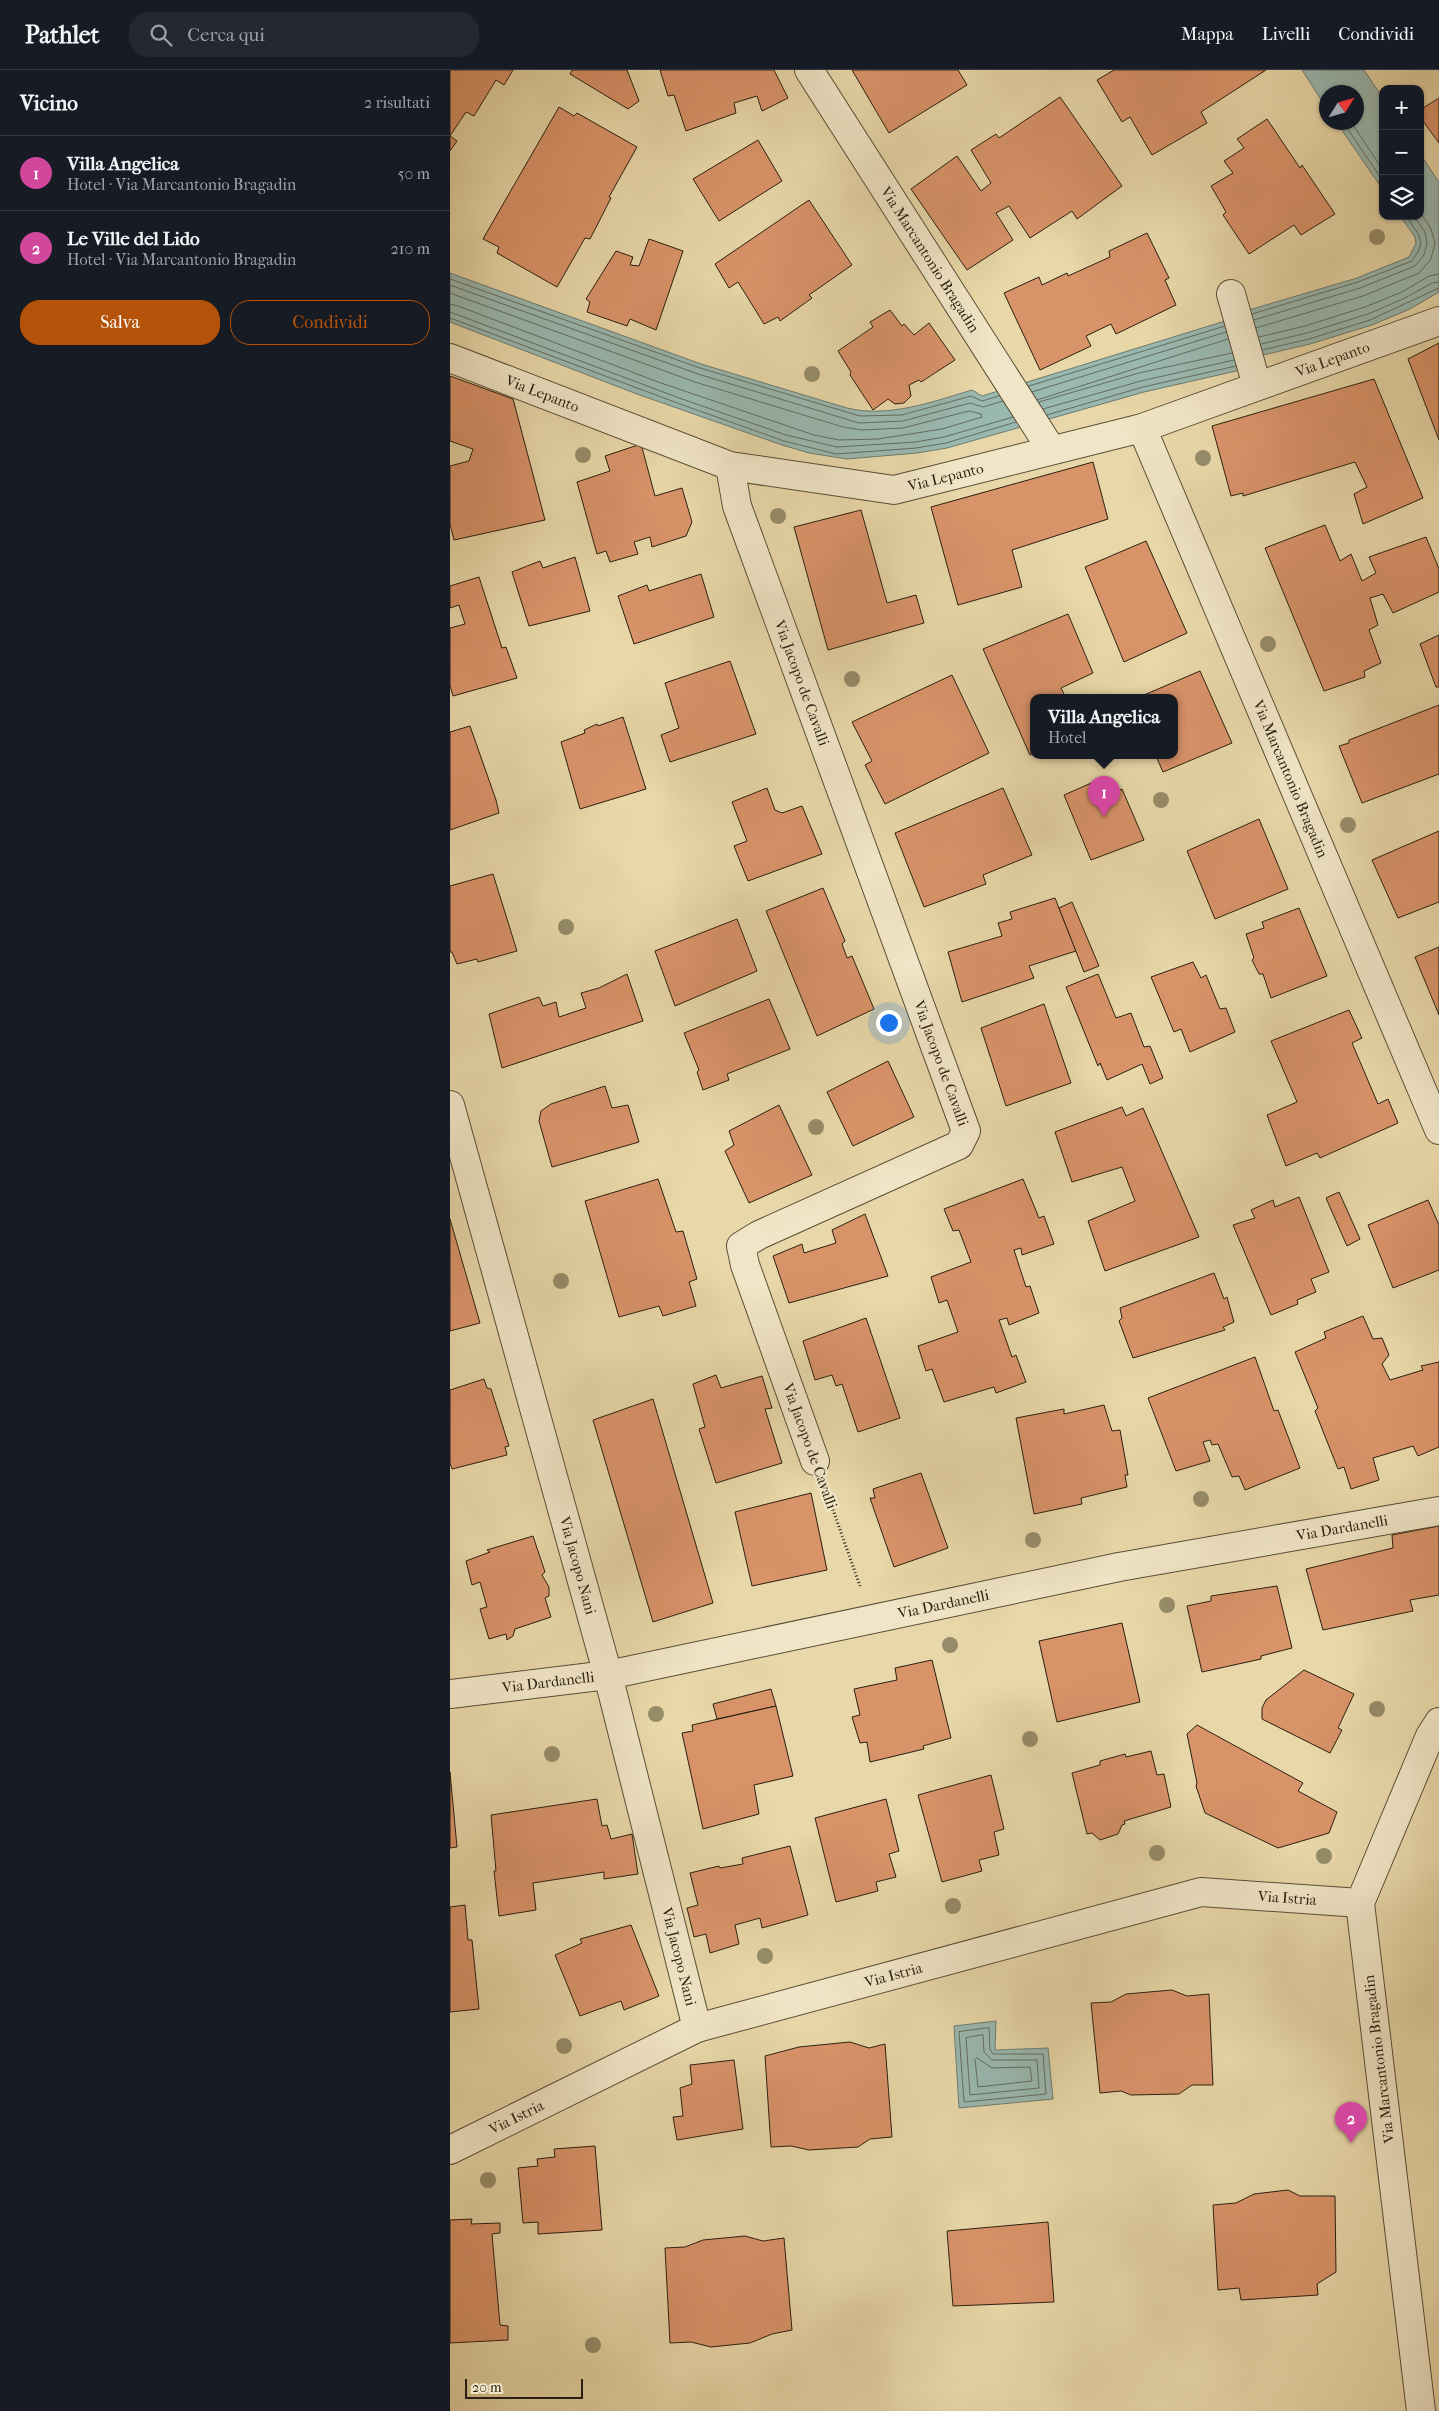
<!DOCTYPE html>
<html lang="it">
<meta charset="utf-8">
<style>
:root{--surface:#171b24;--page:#242831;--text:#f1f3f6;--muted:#9ea1a6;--line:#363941;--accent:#b45309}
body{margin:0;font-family:"IM FELL French Canon",serif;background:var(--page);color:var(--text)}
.controls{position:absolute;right:15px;top:15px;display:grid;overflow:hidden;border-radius:10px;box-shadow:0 1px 4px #0004}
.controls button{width:45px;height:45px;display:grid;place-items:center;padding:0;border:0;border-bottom:1px solid var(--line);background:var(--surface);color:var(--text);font:25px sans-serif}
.compass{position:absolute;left:869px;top:15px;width:45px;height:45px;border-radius:50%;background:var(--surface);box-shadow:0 1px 4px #0004;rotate:53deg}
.scale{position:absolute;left:15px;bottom:12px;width:118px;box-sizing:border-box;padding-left:5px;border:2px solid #2a1f11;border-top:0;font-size:14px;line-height:18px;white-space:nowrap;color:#2a1f11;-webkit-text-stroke:4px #f0e5c6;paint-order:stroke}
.you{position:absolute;left:438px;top:952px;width:18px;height:18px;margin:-12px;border:4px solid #fff;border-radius:50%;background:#1a73e8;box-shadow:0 0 0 8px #1a73e833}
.badge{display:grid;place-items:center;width:32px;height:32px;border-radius:50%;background:var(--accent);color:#fff;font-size:16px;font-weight:700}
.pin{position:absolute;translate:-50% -41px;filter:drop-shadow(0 1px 2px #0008)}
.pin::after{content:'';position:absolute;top:26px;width:18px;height:15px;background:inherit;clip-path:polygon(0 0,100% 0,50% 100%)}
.popup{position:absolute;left:580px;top:624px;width:148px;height:65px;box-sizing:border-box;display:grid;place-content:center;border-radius:10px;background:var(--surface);filter:drop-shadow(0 1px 4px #0005);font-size:16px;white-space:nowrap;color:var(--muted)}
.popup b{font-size:19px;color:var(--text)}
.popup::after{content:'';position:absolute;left:50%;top:100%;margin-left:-10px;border:10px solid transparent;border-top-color:var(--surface)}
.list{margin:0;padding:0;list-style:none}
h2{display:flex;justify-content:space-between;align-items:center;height:65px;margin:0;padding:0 20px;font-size:21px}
h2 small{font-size:16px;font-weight:400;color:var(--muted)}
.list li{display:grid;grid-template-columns:32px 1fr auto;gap:15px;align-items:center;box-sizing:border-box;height:75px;padding:0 20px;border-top:1px solid var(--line)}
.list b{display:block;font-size:19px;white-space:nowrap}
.list p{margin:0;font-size:16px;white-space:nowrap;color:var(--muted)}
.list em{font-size:16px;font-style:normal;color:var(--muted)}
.actions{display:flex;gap:10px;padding:15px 20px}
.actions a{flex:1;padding:11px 0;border:1px solid var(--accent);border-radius:20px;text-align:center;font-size:18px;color:var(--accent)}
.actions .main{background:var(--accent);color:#fff}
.icon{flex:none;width:28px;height:28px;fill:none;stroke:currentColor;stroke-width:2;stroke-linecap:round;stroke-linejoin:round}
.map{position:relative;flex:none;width:989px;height:2341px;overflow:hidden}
header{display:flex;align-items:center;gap:30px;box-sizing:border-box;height:70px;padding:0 25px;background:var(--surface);border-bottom:1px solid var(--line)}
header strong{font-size:24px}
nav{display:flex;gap:28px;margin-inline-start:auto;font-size:18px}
.search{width:350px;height:45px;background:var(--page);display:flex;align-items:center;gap:12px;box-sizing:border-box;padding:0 18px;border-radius:20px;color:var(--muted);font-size:19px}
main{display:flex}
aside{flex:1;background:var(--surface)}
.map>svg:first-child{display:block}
.water{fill:#99b8b0;stroke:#6d7b70}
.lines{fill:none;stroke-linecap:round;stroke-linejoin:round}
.shore{stroke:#626c60;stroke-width:1}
.building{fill:#d99369;stroke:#2a1f11}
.minor-casing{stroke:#5a4d37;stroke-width:30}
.path{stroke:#2a1f11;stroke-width:3;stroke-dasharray:1 2.5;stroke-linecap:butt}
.minor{stroke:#f0e5c6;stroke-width:28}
.tree{fill:#968c69}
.labels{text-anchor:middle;stroke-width:5;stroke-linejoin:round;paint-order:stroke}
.street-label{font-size:15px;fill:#2a1f11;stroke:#f0e5c6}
</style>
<header>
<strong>Pathlet</strong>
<div class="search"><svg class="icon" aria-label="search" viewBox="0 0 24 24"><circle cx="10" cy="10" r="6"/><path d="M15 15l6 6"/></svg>Cerca qui</div>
<nav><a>Mappa</a><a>Livelli</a><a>Condividi</a></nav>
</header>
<main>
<aside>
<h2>Vicino<small>2 risultati</small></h2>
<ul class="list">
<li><span class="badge" style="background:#d1479c">1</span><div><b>Villa Angelica</b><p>Hotel · Via Marcantonio Bragadin</p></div><em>50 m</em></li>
<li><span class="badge" style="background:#d1479c">2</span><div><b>Le Ville del Lido</b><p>Hotel · Via Marcantonio Bragadin</p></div><em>210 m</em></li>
</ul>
<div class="actions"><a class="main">Salva</a><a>Condividi</a></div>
</aside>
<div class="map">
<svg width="989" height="2341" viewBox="0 0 989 2341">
<rect width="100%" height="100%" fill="#e8d7a8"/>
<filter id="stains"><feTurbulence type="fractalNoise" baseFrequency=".004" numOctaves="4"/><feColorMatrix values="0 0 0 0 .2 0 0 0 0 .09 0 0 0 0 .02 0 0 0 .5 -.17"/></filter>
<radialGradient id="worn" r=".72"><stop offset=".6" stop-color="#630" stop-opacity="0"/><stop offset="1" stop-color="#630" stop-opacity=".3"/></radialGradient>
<g class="water">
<polygon points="852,0 914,0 933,28 933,120 887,53 906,52 906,22 876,22 876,37"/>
<path d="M970,84L989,112V222L960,239L922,255L860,274L813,285L795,299L694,322L497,378L467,383L397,389L359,383L332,375L187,324L0,252V203L251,294L397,338C439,348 482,332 522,320L532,326L775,251L799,240L907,208L959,187L966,173L965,167L950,146H970Z"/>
<polygon points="546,1951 545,1980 598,1978 603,2029 509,2038 504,1956"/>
</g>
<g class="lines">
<g class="shore">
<polyline points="893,52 933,111"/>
<polyline points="901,52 933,100"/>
<polyline points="0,209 250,298 410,346 452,345 521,326 532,331 549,326"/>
<polyline points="0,215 248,304 409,353 453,351 520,333 533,337 553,331"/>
<polyline points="0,223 245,312 393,357 412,360 453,358 519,341 531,344 532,347 492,359 428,369 389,370 364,365 211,313 8,236 0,234"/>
<polyline points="0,242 232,329 336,365 387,377 466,372 494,367 563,347"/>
<polyline points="802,244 908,212 962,191 968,182 971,173 969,165 956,146"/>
<polyline points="0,248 230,334 334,371 386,384 466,378 496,373 566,352"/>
<polyline points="804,250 910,218 965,196 974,185 977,173 975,162 964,146"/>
<polyline points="806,258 913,226 969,203 981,189 985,173 981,159 970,142"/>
<polyline points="809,267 855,256 915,237 952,222 979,206 989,204"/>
<polyline points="811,274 857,263 918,244 955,228 982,213 989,212"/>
<polyline points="812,280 859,269 920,250 989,218"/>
<polyline points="579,316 775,256"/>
<polyline points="582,322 776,262"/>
<polyline points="587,330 778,269"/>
<polyline points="589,332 689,303 782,283"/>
<polyline points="593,339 691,311 784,290"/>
<polyline points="597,345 693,317 786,296"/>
<polygon points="539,1958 540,1979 543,1984 593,1984 596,2024 514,2032 509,1962"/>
<polygon points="533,1965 534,1982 542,1990 587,1990 589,2018 520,2025 516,1968"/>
<polygon points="527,1988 542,1998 580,1997 582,2011 528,2017 525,1990"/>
</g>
</g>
<g class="building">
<polygon points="0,0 63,0 54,15 46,10 24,46 16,42 0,66 7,71 0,81"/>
<polygon points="122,0 177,0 189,31 178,39 120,4"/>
<polygon points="210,0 324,0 338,28 312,41 307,26 284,33 286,43 236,61 224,25 218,26"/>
<polygon points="402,0 508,0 517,15 439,63"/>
<polygon points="664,0 816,0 751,42 757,53 702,85 680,47 672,52 647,10"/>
<polygon points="610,27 672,116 627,149 622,141 580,168 559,136 546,143 563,170 517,200 461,119 507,86 531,121 541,113 521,80 546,64 549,68"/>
<polygon points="989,28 989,73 970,47 970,40"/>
<polygon points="109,37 124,46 127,43 187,77 159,127 161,128 140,169 135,168 107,217 47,183 49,177 33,169"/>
<polygon points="817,49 850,98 852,95 885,144 851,165 844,155 799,184 773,145 776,142 761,116 783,103 774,91 794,78 787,69"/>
<polygon points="308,70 332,111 269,151 243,109"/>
<polygon points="359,130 402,195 359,225 362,228 330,251 328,247 314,254 288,212 279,218 265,194"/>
<polygon points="697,163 719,208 715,210 726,235 666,264 661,254 636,266 641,276 590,300 554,223 589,207 592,215 617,203 618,206 660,187 659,181"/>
<polygon points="199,169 233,181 206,260 180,249 177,256 137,242 140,232 136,229 166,181 183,187 180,195 189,196"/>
<polygon points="440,240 452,256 454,254 464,265 479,253 505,290 471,312 469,310 459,315 461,326 454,333 445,334 438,329 423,340 400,305 401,302 388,281 423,257 420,252"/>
<polygon points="989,273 989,370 958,289"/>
<polygon points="0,306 63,329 95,450 4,470 0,454 0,396 19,391 23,379 0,371"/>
<polygon points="924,309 973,428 913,454 904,424 917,417 905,392 793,426 793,423 781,426 762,356"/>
<polygon points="191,374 205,426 232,418 242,452 236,466 202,477 200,467 184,472 188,484 160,492 156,481 147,484 127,412 160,401 155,386"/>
<polygon points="643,392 658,449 562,480 572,517 508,535 481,437"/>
<polygon points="411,440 437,533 466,525 474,553 378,580 344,457"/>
<polygon points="875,455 890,491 901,484 912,511 926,503 919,487 976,467 989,499 989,522 943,543 933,524 920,528 928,555 919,560 931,593 914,601 915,607 874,621 815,478"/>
<polygon points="696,471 737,563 674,592 635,497"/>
<polygon points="125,487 140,541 79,556 62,502 90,491 93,498"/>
<polygon points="251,504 264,547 184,574 168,526 197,515 199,521"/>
<polygon points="29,507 52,578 56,577 67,608 3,626 0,616 0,558 15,554 9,535 0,538 0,516"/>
<polygon points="618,544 643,603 611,618 616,628 584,628 584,683 580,685 533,579"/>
<polygon points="989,565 989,617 986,617 970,574"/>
<polygon points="280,591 306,664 220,692 211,665 229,658 215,613"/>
<polygon points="750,601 782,673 713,702 706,686 724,686 724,628 687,628"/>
<polygon points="502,605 539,683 435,734 415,695 422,691 402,652"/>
<polygon points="989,635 989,704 912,733 889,676 899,673 899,670"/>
<polygon points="173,647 196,719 130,739 111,672 135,663 134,660 147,654 148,656"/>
<polygon points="20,656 46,730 49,743 0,760 0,662"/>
<polygon points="655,707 663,723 672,719 694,770 641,790 614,725"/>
<polygon points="317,718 325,740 332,743 352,736 372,784 298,811 284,776 297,771 282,732"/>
<polygon points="553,718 582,785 533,805 536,814 474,837 445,763"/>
<polygon points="809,749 838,819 765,849 737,781"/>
<polygon points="989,761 989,832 948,848 922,790"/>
<polygon points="43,804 67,881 28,892 27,889 7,894 2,882 0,882 0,816"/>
<polygon points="373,818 395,871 392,874 397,888 402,886 424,939 367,966 316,841"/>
<polygon points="605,828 626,881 579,896 584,908 512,932 498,882 552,866 548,853 562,849 560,842"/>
<polygon points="622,832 649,896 634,902 609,838"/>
<polygon points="849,838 877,906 821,928 813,904 809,904 802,890 804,888 796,864 814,858 812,852"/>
<polygon points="287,849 307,901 225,936 205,881"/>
<polygon points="989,877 989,945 965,887"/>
<polygon points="743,892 751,908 756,905 770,939 776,938 785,962 740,982 731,959 724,962 701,907"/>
<polygon points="177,904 193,951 52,998 39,944 89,927 93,936 106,932 109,947 136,938 131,923 149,918"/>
<polygon points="648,904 666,948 681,943 694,977 700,976 713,1008 700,1014 692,994 657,1010 650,993 648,996 616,917"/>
<polygon points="319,929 340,979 277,1004 279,1010 253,1020 247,1002 249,1000 234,963"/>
<polygon points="594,934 621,1013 556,1036 531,958"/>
<polygon points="899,940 912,968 902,973 928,1034 938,1029 948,1053 870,1088 867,1083 836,1096 817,1045 847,1032 821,971"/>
<polygon points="438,991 464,1047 403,1076 377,1022"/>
<polygon points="155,1016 162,1038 178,1035 189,1072 102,1097 89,1051 91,1041 101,1034"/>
<polygon points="329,1035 362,1105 299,1133 275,1081 284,1075 279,1061"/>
<polygon points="672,1037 676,1046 693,1038 749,1167 655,1201 638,1151 685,1131 672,1097 622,1112 605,1062"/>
<polygon points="208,1109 226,1162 233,1161 247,1209 239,1212 246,1236 213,1246 209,1236 169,1247 135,1131"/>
<polygon points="573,1109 589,1148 594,1146 604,1174 572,1185 571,1178 564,1180 576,1217 580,1216 589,1243 559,1255 557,1248 549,1250 562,1287 566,1285 576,1312 546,1323 544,1317 494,1332 482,1299 476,1301 468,1276 508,1262 497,1230 489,1233 481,1207 521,1192 509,1160 503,1161 494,1139"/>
<polygon points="889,1122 910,1169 897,1176 876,1128"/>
<polygon points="849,1127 879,1202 861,1209 866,1222 847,1230 848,1234 821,1245 783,1155 805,1148 801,1140 823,1130 825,1137"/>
<polygon points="978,1130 989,1155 989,1200 943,1218 918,1155"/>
<polygon points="415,1144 438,1206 339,1233 323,1186 352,1174 354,1183 386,1173 382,1160"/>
<polygon points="0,1149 30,1253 0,1261"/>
<polygon points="764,1203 774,1229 777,1227 784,1252 773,1257 775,1260 683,1288 669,1251 672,1248 670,1238"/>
<polygon points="913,1246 923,1269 932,1268 939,1285 932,1294 940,1310 973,1300 971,1296 989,1292 989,1377 968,1386 963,1376 923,1388 929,1410 901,1419 894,1397 888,1399 865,1341 868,1338 845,1282 876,1268 874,1262"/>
<polygon points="416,1248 450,1348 408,1362 392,1314 386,1316 382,1305 365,1310 353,1271"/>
<polygon points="805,1287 824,1341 828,1340 850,1398 795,1420 789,1406 782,1407 768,1374 762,1375 760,1370 753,1372 760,1391 726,1401 698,1328"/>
<polygon points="266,1305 271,1318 312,1306 322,1338 315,1339 332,1393 266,1413 249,1359 255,1357 243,1314"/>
<polygon points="34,1309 37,1318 41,1319 59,1376 55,1377 57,1385 2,1399 0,1393 0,1320"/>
<polygon points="203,1329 263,1533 203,1552 143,1350"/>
<polygon points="654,1335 662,1361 670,1360 678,1405 675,1405 677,1417 631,1428 632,1434 584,1444 566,1348 614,1339 614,1344"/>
<polygon points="471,1403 498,1478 444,1497 420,1428 425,1428 423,1419"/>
<polygon points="361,1423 377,1500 302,1516 285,1442"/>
<polygon points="989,1456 989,1525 960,1530 963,1541 873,1560 856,1499 943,1478 942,1465"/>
<polygon points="83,1466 95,1502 92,1505 99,1517 99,1526 95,1528 101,1547 65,1559 63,1566 57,1570 56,1564 39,1569 30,1539 37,1537 30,1512 22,1515 16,1491 40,1482 37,1480"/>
<polygon points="827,1516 842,1578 811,1586 811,1589 752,1602 737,1536 761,1531 761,1526"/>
<polygon points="672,1553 690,1632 607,1652 589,1571"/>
<polygon points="482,1590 501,1668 473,1676 474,1679 420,1692 417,1672 410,1673 402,1647 410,1645 404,1619 447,1610 445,1598"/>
<polygon points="854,1600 904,1624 888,1658 892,1660 880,1683 812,1649 812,1638 816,1630"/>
<polygon points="321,1619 326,1636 267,1649 263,1634"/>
<polygon points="326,1636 343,1706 304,1715 309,1744 253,1759 232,1663 243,1661 242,1655"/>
<polygon points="747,1655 853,1713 848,1721 887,1742 879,1763 828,1778 755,1743 746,1716 747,1713 737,1664"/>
<polygon points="701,1681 707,1705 714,1704 721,1737 674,1751 675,1754 672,1755 668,1764 650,1770 642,1763 637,1764 622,1703 650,1695 650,1691 675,1684 676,1687"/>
<polygon points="0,1702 7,1777 0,1778"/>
<polygon points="541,1705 554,1759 544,1762 549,1785 529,1790 532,1801 492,1812 468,1725"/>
<polygon points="147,1729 152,1756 157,1755 161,1769 182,1764 188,1804 154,1809 154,1802 83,1813 86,1840 49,1846 44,1801 46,1801 41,1745"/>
<polygon points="436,1729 449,1781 439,1784 446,1807 426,1812 428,1821 386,1832 365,1748"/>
<polygon points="340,1776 358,1845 312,1858 310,1848 285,1855 289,1874 260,1883 256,1864 244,1867 237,1838 248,1835 240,1803 269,1796 270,1798 293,1794 292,1788"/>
<polygon points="15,1835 18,1870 22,1870 29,1939 0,1942 0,1837"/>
<polygon points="181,1855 209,1926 174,1940 171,1931 130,1946 105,1885 132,1873 130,1869"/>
<polygon points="722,1920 737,1926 759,1924 763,2015 742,2015 729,2024 681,2025 671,2021 650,2023 641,1933 661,1932 676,1924"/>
<polygon points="400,1972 419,1978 435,1974 442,2067 420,2069 408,2077 359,2080 341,2076 321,2077 315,1986 349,1977"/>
<polygon points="284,1990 293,2059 227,2070 223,2047 233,2046 230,2018 242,2014 240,1995"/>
<polygon points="145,2076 152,2160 88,2164 88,2152 73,2153 68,2098 88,2096 87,2089 105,2087 104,2079"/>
<polygon points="838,2120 850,2126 885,2126 886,2202 867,2214 868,2225 791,2230 789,2218 768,2220 763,2135 786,2133 804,2124"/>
<polygon points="22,2149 21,2154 50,2153 50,2163 42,2164 50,2255 58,2256 58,2270 0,2273 0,2150"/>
<polygon points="598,2152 604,2232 503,2236 497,2161"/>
<polygon points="295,2166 313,2171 334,2168 342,2260 322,2264 300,2273 261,2277 241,2272 220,2273 215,2178 235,2177 253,2170"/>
</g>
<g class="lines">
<defs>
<g id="minor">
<path id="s1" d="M359,0L601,379"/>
<polyline points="781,224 807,316"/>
<path id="s2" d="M0,288L280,396L444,420L692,358L989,251"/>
<path id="s3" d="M692,358L989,1060"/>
<path id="s4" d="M280,396L287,436L516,1061L509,1075L309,1165L291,1176L295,1195L365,1391"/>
<path id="s5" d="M0,1035L158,1605L247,1958"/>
<path id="s6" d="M0,1624L158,1605L669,1497L989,1441"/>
<path id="s7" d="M0,2080L247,1958L751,1822L910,1833"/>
<polyline points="971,2341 910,1833 980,1666 989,1652"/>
</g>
</defs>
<use href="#minor" class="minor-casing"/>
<polyline class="path" points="377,1423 410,1516"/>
<use href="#minor" class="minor"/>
</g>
<g class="tree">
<circle cx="927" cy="167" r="8"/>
<circle cx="362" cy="304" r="8"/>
<circle cx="133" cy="385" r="8"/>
<circle cx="753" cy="388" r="8"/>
<circle cx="328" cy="446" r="8"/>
<circle cx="818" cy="574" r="8"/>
<circle cx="402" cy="609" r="8"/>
<circle cx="711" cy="730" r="8"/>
<circle cx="898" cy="755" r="8"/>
<circle cx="116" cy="857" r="8"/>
<circle cx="366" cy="1057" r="8"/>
<circle cx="111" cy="1211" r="8"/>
<circle cx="751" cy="1429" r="8"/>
<circle cx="583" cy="1470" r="8"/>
<circle cx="717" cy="1535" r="8"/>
<circle cx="500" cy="1575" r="8"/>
<circle cx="927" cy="1639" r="8"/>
<circle cx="206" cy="1644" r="8"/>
<circle cx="580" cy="1669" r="8"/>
<circle cx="102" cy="1684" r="8"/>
<circle cx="707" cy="1783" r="8"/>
<circle cx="874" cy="1786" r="8"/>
<circle cx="503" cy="1836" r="8"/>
<circle cx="315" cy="1886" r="8"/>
<circle cx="114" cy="1976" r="8"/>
<circle cx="38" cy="2110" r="8"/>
<circle cx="143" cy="2275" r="8"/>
</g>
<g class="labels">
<g class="street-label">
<text dy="5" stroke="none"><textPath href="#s1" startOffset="225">Via Marcantonio Bragadin</textPath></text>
<text dy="5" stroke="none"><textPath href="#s2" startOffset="924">Via Lepanto</textPath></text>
<text dy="5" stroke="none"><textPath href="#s2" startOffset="99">Via Lepanto</textPath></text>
<text dy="5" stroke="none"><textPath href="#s2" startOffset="519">Via Lepanto</textPath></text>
<text dy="5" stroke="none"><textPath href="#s4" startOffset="229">Via Jacopo de Cavalli</textPath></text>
<text dy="5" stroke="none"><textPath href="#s3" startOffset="381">Via Marcantonio Bragadin</textPath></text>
<text dy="5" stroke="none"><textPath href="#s4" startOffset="634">Via Jacopo de Cavalli</textPath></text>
<text transform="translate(360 1376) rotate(70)" y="5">Via Jacopo de Cavalli</text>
<text dy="5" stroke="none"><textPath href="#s6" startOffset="908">Via Dardanelli</textPath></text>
<text dy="5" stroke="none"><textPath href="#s5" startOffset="478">Via Jacopo Nani</textPath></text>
<text dy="5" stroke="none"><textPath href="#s6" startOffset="502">Via Dardanelli</textPath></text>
<text dy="5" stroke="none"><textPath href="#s6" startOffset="99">Via Dardanelli</textPath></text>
<text dy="5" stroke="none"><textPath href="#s7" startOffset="884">Via Istria</textPath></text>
<text dy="5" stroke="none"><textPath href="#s5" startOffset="882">Via Jacopo Nani</textPath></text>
<text dy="5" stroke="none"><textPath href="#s7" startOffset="479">Via Istria</textPath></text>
<text transform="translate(929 1989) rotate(-97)" y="5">Via Marcantonio Bragadin</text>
<text dy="5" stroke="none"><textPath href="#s7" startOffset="74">Via Istria</textPath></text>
</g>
</g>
<rect width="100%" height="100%" filter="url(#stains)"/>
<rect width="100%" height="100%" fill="url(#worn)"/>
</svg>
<div class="controls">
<button>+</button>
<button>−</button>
<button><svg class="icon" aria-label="layers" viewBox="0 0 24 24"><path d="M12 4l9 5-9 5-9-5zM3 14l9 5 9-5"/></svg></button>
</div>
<svg class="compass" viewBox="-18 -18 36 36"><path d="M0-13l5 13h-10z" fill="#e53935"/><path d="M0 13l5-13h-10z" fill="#9ea1a6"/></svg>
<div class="scale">20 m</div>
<div class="you"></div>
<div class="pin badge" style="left:654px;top:747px;background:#d1479c">1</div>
<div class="popup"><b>Villa Angelica</b>Hotel</div>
<div class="pin badge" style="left:901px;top:2073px;background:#d1479c">2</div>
</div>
</main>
